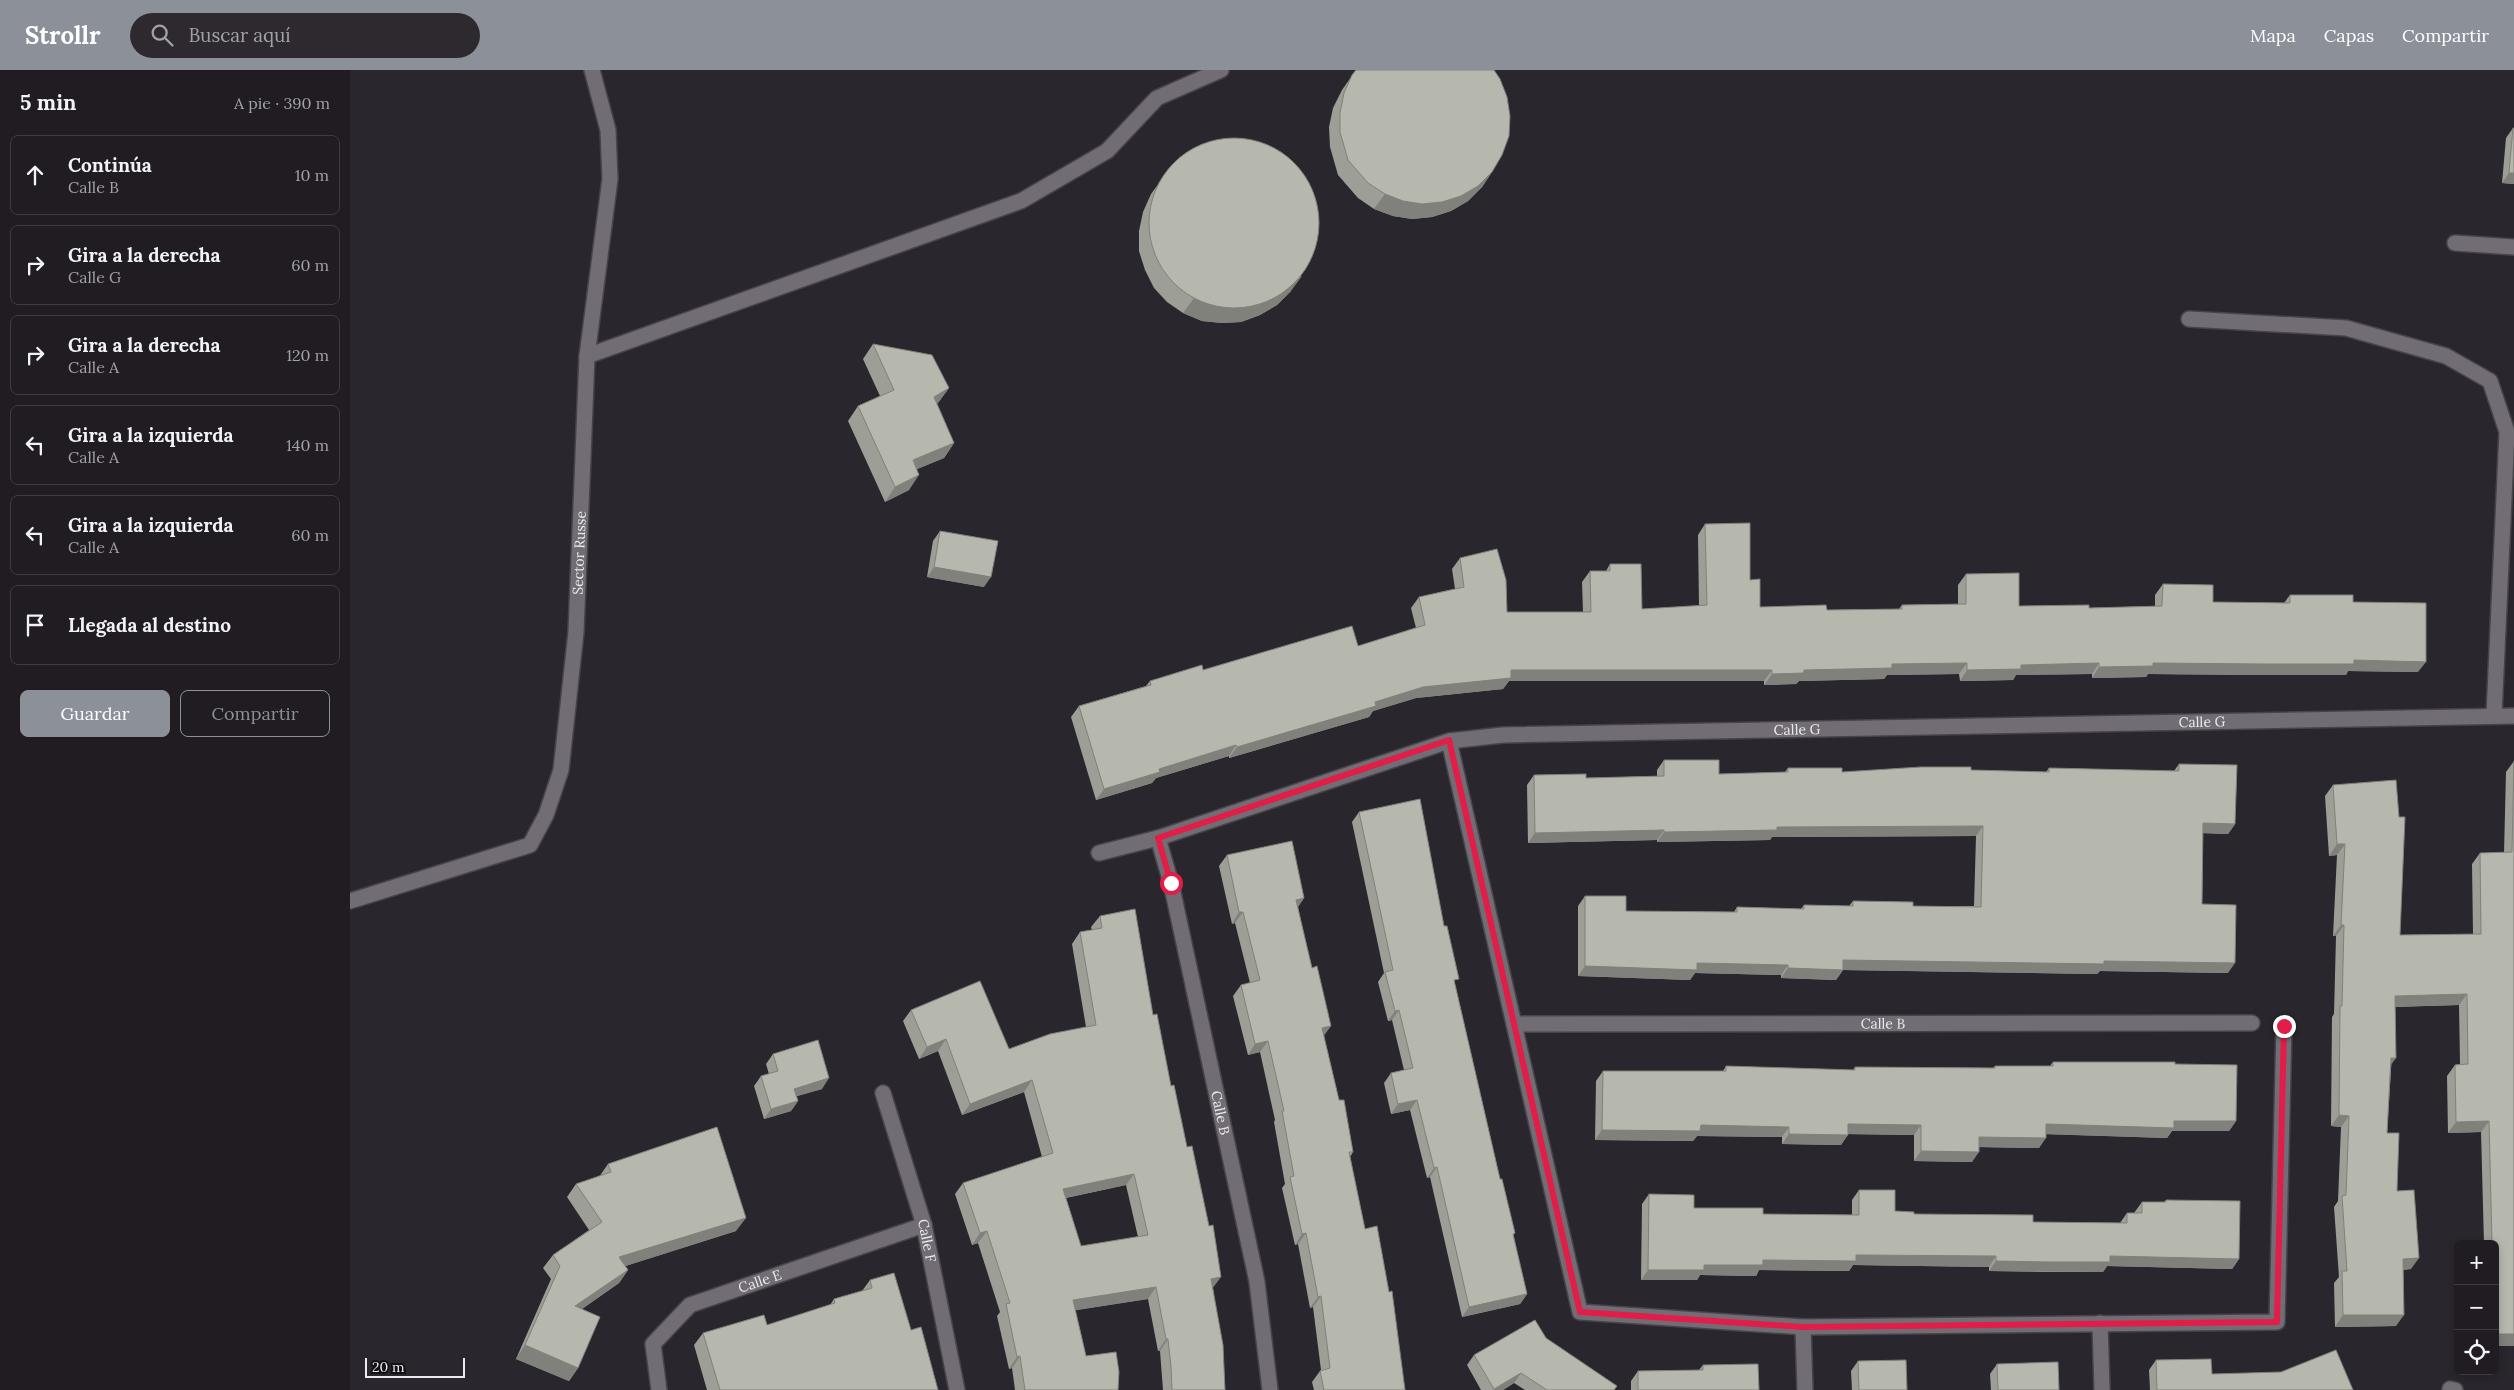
<!DOCTYPE html>
<html lang="es">
<meta charset="utf-8">
<style>
:root{--surface:#201c22;--page:#2d292f;--text:#f1f3f6;--muted:#a2a1a5;--line:#3d3a40;--accent:#8c9099}
body{margin:0;font-family:Lora,serif;background:var(--page);color:var(--text)}
.controls{position:absolute;right:15px;bottom:15px;display:grid;overflow:hidden;border-radius:8px;box-shadow:0 2px 8px #0003}
.controls button{width:45px;height:45px;display:grid;place-items:center;padding:0;border:0;border-bottom:1px solid var(--line);background:var(--surface);color:var(--text);font:25px sans-serif}
.scale{position:absolute;left:15px;bottom:12px;width:100px;box-sizing:border-box;padding-left:5px;border:2px solid #eceaee;border-top:0;font-size:14px;line-height:18px;white-space:nowrap;color:#eceaee;-webkit-text-stroke:4px #121013;paint-order:stroke}
.stop{position:absolute;width:15px;height:15px;margin:-11px;border:4px solid #e11d48;border-radius:50%;background:#fff}
.stop.end{background:#e11d48;border-color:#fff;box-shadow:0 1px 5px #0008}
.list{margin:0;padding:0;list-style:none}
h2{display:flex;justify-content:space-between;align-items:center;height:65px;margin:0;padding:0 20px;font-size:21px}
h2 small{font-size:16px;font-weight:400;color:var(--muted)}
.list li{display:grid;grid-template-columns:32px 1fr auto;gap:15px;align-items:center;box-sizing:border-box;height:80px;margin:0 10px 10px;padding:0 10px;border:1px solid var(--line);border-radius:8px}
.list b{display:block;font-size:19px;white-space:nowrap}
.list p{margin:0;font-size:16px;white-space:nowrap;color:var(--muted)}
.list em{font-size:16px;font-style:normal;color:var(--muted)}
.actions{display:flex;gap:10px;padding:15px 20px}
.actions a{flex:1;padding:11px 0;border:1px solid var(--accent);border-radius:8px;text-align:center;font-size:18px;color:var(--accent)}
.actions .main{background:var(--accent);color:#fff}
.icon{flex:none;width:28px;height:28px;fill:none;stroke:currentColor;stroke-width:2;stroke-linecap:round;stroke-linejoin:round}
.map{position:relative;flex:none;width:2164px;height:1320px;overflow:hidden}
header{display:flex;align-items:center;gap:30px;box-sizing:border-box;height:70px;padding:0 25px;background:var(--accent);color:#fff}
header strong{font-size:24px}
nav{display:flex;gap:28px;margin-inline-start:auto;font-size:18px}
.search{width:350px;height:45px;background:var(--page);display:flex;align-items:center;gap:12px;box-sizing:border-box;padding:0 18px;border-radius:28px;color:var(--muted);font-size:19px}
main{display:flex}
aside{flex:1;background:var(--surface)}
.map>svg:first-child{display:block}
.lines{fill:none;stroke-linecap:round;stroke-linejoin:round}
.service-casing{stroke:#474449;stroke-width:18}
.minor-casing{stroke:#474449;stroke-width:18}
.service{stroke:#726d75;stroke-width:15}
.minor{stroke:#726d75;stroke-width:15}
.wall{fill:#9d9e96;fill-rule:evenodd}
.shaded-wall{fill:#7f817a}
.building{fill:#b6b8ae;stroke:#7f817a;fill-rule:evenodd}
.route{stroke:#e11d48;stroke-width:6}
.labels{text-anchor:middle;stroke-width:5;stroke-linejoin:round;paint-order:stroke}
.street-label{font-size:14px;fill:#eceaee;stroke:#121013}
</style>
<header>
<strong>Strollr</strong>
<div class="search"><svg class="icon" aria-label="search" viewBox="0 0 24 24"><circle cx="10" cy="10" r="6"/><path d="M15 15l6 6"/></svg>Buscar aquí</div>
<nav><a>Mapa</a><a>Capas</a><a>Compartir</a></nav>
</header>
<main>
<aside>
<h2>5 min<small>A pie · 390 m</small></h2>
<ul class="list">
<li><svg class="icon" aria-label="ahead" viewBox="0 0 24 24"><path d="M12 20V5M6 11l6-6 6 6"/></svg><div><b>Continúa</b><p>Calle B</p></div><em>10 m</em></li>
<li><svg class="icon" aria-label="right" viewBox="0 0 24 24"><path d="M7 20v-9h11M14 6l5 5-5 5"/></svg><div><b>Gira a la derecha</b><p>Calle G</p></div><em>60 m</em></li>
<li><svg class="icon" aria-label="right" viewBox="0 0 24 24"><path d="M7 20v-9h11M14 6l5 5-5 5"/></svg><div><b>Gira a la derecha</b><p>Calle A</p></div><em>120 m</em></li>
<li><svg class="icon" aria-label="left" viewBox="0 0 24 24"><path d="M17 20v-9H6M10 6l-5 5 5 5"/></svg><div><b>Gira a la izquierda</b><p>Calle A</p></div><em>140 m</em></li>
<li><svg class="icon" aria-label="left" viewBox="0 0 24 24"><path d="M17 20v-9H6M10 6l-5 5 5 5"/></svg><div><b>Gira a la izquierda</b><p>Calle A</p></div><em>60 m</em></li>
<li><svg class="icon" aria-label="arrive" viewBox="0 0 24 24"><path d="M6 21V4h12l-3 4 3 4H6"/></svg><div><b>Llegada al destino</b></div></li>
</ul>
<div class="actions"><a class="main">Guardar</a><a>Compartir</a></div>
</aside>
<div class="map">
<svg width="2164" height="1320" viewBox="0 0 2164 1320">
<rect width="100%" height="100%" fill="#2a262d"/>
<g class="lines">
<defs>
<g id="service">
<polyline points="1839,249 1996,258 2096,286 2140,311 2157,362 2144,645"/>
<polyline points="237,286 671,131 757,81 807,28 871,0"/>
</g>
<g id="minor">
<polyline points="2105,173 2164,177"/>
<polyline points="1099,671 1230,1242 1453,1257 1927,1252 1934,956"/>
<path id="s1" d="M808,768L821,813L907,1212L920,1320"/>
<path id="s2" d="M749,783L808,768L1099,671L1153,665L2164,646"/>
<path id="s3" d="M0,831L180,775L196,745L211,700L226,562L237,286L260,109L258,60L242,0"/>
<path id="s4" d="M1164,954L1902,953"/>
<path id="s5" d="M533,1023L574,1155L607,1320"/>
<polyline points="1750,1253 1752,1320"/>
<polyline points="1453,1257 1455,1320"/>
<polyline points="2100,1319 2105,1320"/>
<path id="s6" d="M309,1320L303,1274L340,1235L574,1155"/>
</g>
</defs>
<use href="#service" class="service-casing"/>
<use href="#minor" class="minor-casing"/>
<use href="#service" class="service"/>
<use href="#minor" class="minor"/>
</g>
<g class="wall">
<polygon points="1006,0 1142,102 1132,117 1118,131 1101,141 1082,147 1062,149 1043,146 1024,139 1008,128 988,105 980,77 979,57 983,38 992,20"/>
<polygon points="2163,58 2164,58 2164,114 2152,113 2156,68"/>
<polygon points="812,109 941,221 927,235 910,245 891,252 872,253 852,251 833,243 817,232 804,218 795,200 789,181 789,161 793,142 801,124"/>
<polygon points="523,274 599,318 587,334 604,373 594,388 567,399 559,420 535,432 498,351 508,336 530,326 513,289"/>
<polygon points="1355,454 1400,510 1410,537 1477,540 1549,539 1552,535 1608,534 1608,515 1616,504 1669,536 1739,538 1805,536 1805,525 1813,514 1863,532 1934,533 1940,525 2003,532 2068,602 1998,601 1996,605 1906,605 1798,604 1796,607 1742,608 1742,604 1666,605 1663,610 1610,611 1609,604 1537,605 1534,609 1449,611 1446,614 1414,615 1414,611 1159,611 1153,619 1066,628 1023,641 1019,647 879,688 879,686 806,708 802,713 746,730 721,647 729,636 796,616 800,611 853,600 1008,576 1066,558 1061,538 1069,527 1105,519 1102,499 1110,488 1157,542 1233,542 1232,512 1240,501 1256,501 1260,494 1292,539 1349,536 1348,465"/>
<polygon points="590,461 634,517 577,507 583,471"/>
<polygon points="1314,690 1369,704 1435,702 1438,698 1492,702 1621,700 1696,702 1699,698 1824,701 1829,694 1885,754 1878,764 1853,763 1852,834 1878,903 1750,901 1747,904 1493,900 1486,910 1431,908 1431,905 1345,903 1340,910 1228,906 1228,836 1235,826 1276,841 1384,842 1387,837 1451,839 1454,835 1499,836 1503,831 1563,836 1624,836 1626,766 1422,767 1420,770 1307,772 1307,770 1178,773 1177,715 1184,705 1236,708 1307,706 1307,700"/>
<polygon points="2164,691 2164,1276 2145,1276 2145,1174 2134,1174 2131,1062 2098,1063 2097,1006 2105,995 2110,994 2109,935 2045,937 2037,1063 2061,1199 2053,1200 2046,1256 1985,1257 1984,1213 1989,1207 1984,1137 1988,1131 1991,1057 1981,1056 1982,947 1984,944 1986,866 1983,866 1987,785 1979,786 1975,726 1983,715 2050,865 2123,864 2122,794 2130,783 2154,783 2156,702"/>
<polygon points="1009,742 1094,856 1105,914 1150,1109 1165,1163 1163,1166 1177,1224 1170,1234 1112,1247 1080,1107 1077,1108 1060,1040 1041,1044 1034,1013 1041,1003 1054,1000 1042,950 1038,951 1028,912 1034,903 1002,752"/>
<polygon points="877,785 954,828 948,837 974,966 989,1030 1003,1082 1000,1087 1015,1159 1055,1320 964,1320 962,1312 970,1301 971,1300 963,1237 960,1238 948,1174 945,1175 932,1118 935,1114 924,1052 925,1050 910,982 898,985 883,926 891,915 900,913 885,853 882,854 869,796"/>
<path d="M750,846L803,945L821,1016L863,1218L875,1320H813L810,1281H808L798,1229L725,1240L736,1286L768,1320H665L662,1298L659,1299L647,1246L650,1242L628,1173L622,1175L605,1124L613,1113L692,1087L674,1022L612,1045L588,981L569,989L553,951L561,940L659,979L736,957L722,874L730,862L742,860L741,857ZM776,1115L788,1167L731,1176L716,1128Z"/>
<polygon points="423,984 472,1019 447,1026 448,1031 441,1041 414,1049 404,1016 411,1006 419,1004 416,994"/>
<polygon points="1703,992 1825,994 1886,1051 1879,1061 1822,1061 1817,1068 1696,1064 1689,1078 1629,1077 1622,1092 1564,1091 1564,1065 1498,1064 1491,1075 1432,1074 1432,1067 1347,1066 1343,1071 1245,1070 1246,1011 1253,1001 1373,1001 1376,996 1503,1000 1505,997 1643,998 1645,996 1700,996"/>
<polygon points="258,1094 386,1161 275,1196 278,1200 269,1213 232,1239 228,1298 219,1311 166,1289 201,1209 193,1198 203,1185 239,1160 217,1127 226,1114 249,1107"/>
<polygon points="1509,1120 1545,1141 1564,1144 1683,1152 1770,1153 1777,1143 1784,1143 1792,1132 1814,1132 1816,1130 1889,1189 1882,1199 1757,1196 1753,1202 1693,1202 1639,1201 1639,1197 1503,1195 1499,1201 1409,1200 1406,1206 1350,1205 1347,1210 1291,1210 1292,1134 1299,1124 1344,1138 1413,1144 1502,1145 1502,1130"/>
<polygon points="520,1210 561,1260 588,1320 357,1320 344,1275 353,1263 417,1255 480,1235 484,1229 512,1221"/>
<polygon points="1124,1285 1264,1320 1175,1320 1164,1313 1153,1320 1131,1320 1117,1295"/>
<polygon points="1806,1290 1862,1304 2003,1320 1800,1320 1799,1300"/>
<polygon points="1508,1291 1557,1320 1502,1320 1501,1301"/>
<polygon points="1647,1294 1709,1320 1641,1320 1640,1304"/>
<polygon points="1353,1295 1409,1320 1281,1320 1281,1311 1288,1301 1349,1300"/>
</g>
<g class="shaded-wall">
<polygon points="1142,102 1132,117 1118,131 1101,141 1082,147 1062,149 1043,146 1024,139 1035,124"/>
<polygon points="2159,103 2164,103 2164,114 2152,113"/>
<polygon points="952,206 941,221 927,235 910,245 891,252 872,253 852,251 833,243 844,228"/>
<polygon points="599,318 588,333 574,341 584,327"/>
<polygon points="604,373 594,388 553,405 563,390"/>
<polygon points="569,405 559,420 535,432 545,417"/>
<polygon points="584,497 641,507 634,517 577,507"/>
<polygon points="2004,590 2076,592 2068,602 1998,601 1996,605 1906,605 1798,604 1796,607 1742,608 1749,597 1803,593"/>
<polygon points="1617,593 1609,604 1537,605 1534,609 1449,611 1446,614 1414,615 1422,604 1454,600 1542,594"/>
<polygon points="1749,593 1742,604 1666,605 1663,610 1610,611 1617,600 1671,595"/>
<polygon points="1161,600 1422,600 1414,611 1159,611 1153,619 1066,628 1023,641 1019,647 879,688 887,677 1025,632 1073,617"/>
<polygon points="886,675 879,686 806,708 802,713 746,730 754,719 809,699"/>
<polygon points="1853,753 1885,754 1878,764 1847,763"/>
<polygon points="1633,756 1626,766 1422,767 1420,770 1307,772 1314,762 1427,757"/>
<polygon points="1314,760 1307,770 1178,773 1185,763"/>
<polygon points="1987,774 1995,774 1987,785 1979,786"/>
<polygon points="954,828 946,839 946,830"/>
<polygon points="889,842 893,842 885,853 882,854"/>
<polygon points="1991,855 1994,855 1986,866 1983,866"/>
<polygon points="1493,890 1754,891 1885,893 1878,903 1750,901 1747,904 1493,900 1486,910 1431,908 1438,898"/>
<polygon points="1347,893 1438,895 1431,905 1345,903 1340,910 1228,906 1235,896"/>
<polygon points="2117,924 2109,935 2037,937 2045,926"/>
<polygon points="1049,940 1042,950 1038,951 1045,941"/>
<polygon points="981,956 973,967 972,958"/>
<polygon points="596,969 588,981 569,989 577,977"/>
<polygon points="918,971 910,982 898,985 905,974"/>
<polygon points="2041,988 2046,988 2038,999"/>
<polygon points="479,1008 472,1019 437,1029 444,1019"/>
<polygon points="682,1010 674,1022 612,1045 620,1034"/>
<polygon points="1067,1030 1060,1040 1041,1044 1048,1034"/>
<polygon points="448,1031 441,1041 414,1049 421,1039"/>
<polygon points="1989,1045 1999,1046 1991,1057 1981,1056"/>
<polygon points="1824,1051 1886,1051 1879,1061 1822,1061 1817,1068 1689,1064 1696,1054"/>
<polygon points="2139,1051 2131,1062 2098,1063 2106,1052"/>
<polygon points="1498,1054 1571,1055 1564,1065 1491,1064"/>
<polygon points="1351,1055 1439,1057 1432,1067 1347,1066 1343,1071 1245,1070 1252,1060"/>
<polygon points="1439,1064 1498,1065 1491,1075 1432,1074"/>
<polygon points="1629,1067 1696,1068 1689,1078 1622,1077"/>
<polygon points="1571,1081 1629,1082 1622,1092 1564,1091"/>
<polygon points="1087,1097 1080,1107 1077,1108 1084,1098"/>
<polygon points="784,1104 776,1115 705,1130 713,1119"/>
<polygon points="396,1148 386,1161 260,1201 269,1187"/>
<polygon points="637,1161 628,1173 622,1175 630,1163"/>
<polygon points="956,1163 948,1174 945,1175 952,1164"/>
<polygon points="1506,1185 1646,1186 1639,1197 1503,1195 1499,1201 1409,1200 1406,1206 1350,1205 1347,1210 1291,1210 1298,1200 1413,1190"/>
<polygon points="1760,1186 1889,1189 1882,1199 1757,1196 1753,1202 1639,1201 1646,1191"/>
<polygon points="2069,1188 2061,1199 2045,1200 2053,1189"/>
<polygon points="278,1200 269,1213 216,1250 225,1236"/>
<polygon points="871,1207 862,1219 861,1209"/>
<polygon points="806,1217 798,1229 715,1242 723,1230"/>
<polygon points="1177,1224 1170,1234 1112,1247 1119,1237"/>
<polygon points="971,1226 963,1237 960,1238 968,1227"/>
<polygon points="1993,1245 2054,1245 2046,1256 1985,1257"/>
<rect x="2145" y="1264" width="19" height="12"/>
<polygon points="816,1269 818,1269 810,1281 808,1281"/>
<polygon points="175,1275 228,1298 219,1311 166,1289"/>
<polygon points="670,1286 662,1298 659,1299 667,1287"/>
<polygon points="1171,1303 1164,1313 1153,1320 1143,1320"/>
</g>
<g class="building">
<polygon points="1006,0 1144,0 1150,9 1157,27 1160,46 1159,66 1152,85 1142,102 1128,116 1111,126 1092,132 1072,134 1053,131 1035,124 1018,113 998,90 990,62 990,43 994,23 1002,5"/>
<polygon points="2163,58 2164,58 2164,103 2159,103"/>
<circle cx="884" cy="153" r="85"/>
<polygon points="523,274 582,285 599,318 584,327 604,373 563,390 569,405 545,417 508,336 544,320"/>
<polygon points="1400,453 1400,510 1410,509 1410,537 1476,535 1477,540 1552,539 1552,535 1616,534 1616,504 1669,503 1669,536 1739,535 1739,538 1812,536 1813,514 1863,515 1863,532 1940,533 1940,525 2003,525 2003,532 2076,533 2076,592 2004,590 2004,594 1914,594 1803,593 1803,596 1749,597 1749,593 1671,595 1671,599 1617,600 1617,593 1542,594 1542,598 1454,600 1454,603 1422,604 1422,600 1161,600 1161,608 1073,617 1025,632 1026,636 887,677 886,675 809,699 810,702 754,719 729,636 801,615 800,611 852,595 853,600 1002,556 1008,576 1075,555 1069,527 1114,517 1110,488 1147,479 1156,510 1157,542 1241,542 1240,501 1260,501 1260,494 1291,494 1292,539 1357,535 1355,454"/>
<polygon points="590,461 648,471 641,507 584,497"/>
<polygon points="1314,690 1369,690 1369,704 1438,702 1438,698 1492,698 1492,702 1571,697 1621,697 1621,700 1699,702 1699,698 1829,701 1829,694 1887,695 1885,754 1853,753 1852,834 1886,835 1885,893 1754,891 1754,894 1493,890 1493,900 1438,898 1438,895 1347,893 1347,900 1235,896 1235,826 1276,826 1276,841 1387,842 1387,837 1454,839 1454,835 1503,836 1503,831 1563,832 1563,836 1631,837 1633,756 1427,757 1427,760 1314,762 1314,760 1185,763 1184,705 1236,704 1236,708 1314,706"/>
<polygon points="2164,691 2164,1264 2145,1264 2145,1174 2142,1174 2139,1051 2106,1052 2105,995 2118,994 2117,924 2045,926 2046,988 2041,988 2037,1063 2049,1063 2047,1121 2064,1120 2069,1188 2053,1189 2054,1245 1993,1245 1992,1201 1997,1201 1992,1126 1996,1125 1999,1046 1989,1045 1990,936 1992,936 1994,855 1991,855 1995,774 1987,774 1983,715 2046,710 2049,747 2055,747 2050,865 2131,864 2130,783 2162,782"/>
<polygon points="1070,729 1094,856 1097,856 1109,909 1104,910 1150,1109 1152,1109 1165,1163 1163,1164 1177,1224 1119,1237 1087,1097 1084,1098 1067,1030 1048,1034 1041,1003 1063,998 1049,940 1045,941 1035,902 1043,900 1009,742"/>
<polygon points="942,771 954,828 946,830 962,898 967,896 981,956 972,958 989,1030 994,1030 1003,1082 999,1082 1015,1159 1027,1156 1039,1222 1042,1221 1055,1320 974,1320 970,1301 980,1298 971,1226 968,1227 956,1163 952,1164 940,1107 944,1106 932,1041 934,1041 918,971 905,974 891,915 910,910 893,842 889,842 877,785"/>
<path d="M785,839L803,945L807,944L821,1016L824,1015L837,1077L842,1076L859,1156L863,1155L871,1207L861,1209L873,1275L875,1320H822L821,1297L818,1269H816L806,1217L723,1230L736,1286L766,1282L769,1302L768,1320H675L670,1286L667,1287L656,1234L660,1233L637,1161L630,1163L613,1113L703,1083L682,1010L620,1034L596,969L577,977L561,940L630,911L659,979L700,964L746,955L730,862L752,858L750,846ZM784,1104L798,1165L731,1176L713,1119Z"/>
<polygon points="468,970 479,1008 444,1019 448,1031 421,1039 411,1006 428,1001 423,984"/>
<polygon points="1703,992 1825,992 1825,994 1887,995 1886,1051 1824,1051 1824,1058 1696,1054 1696,1068 1629,1067 1629,1082 1571,1081 1571,1055 1498,1054 1498,1065 1439,1064 1439,1057 1351,1055 1350,1061 1252,1060 1253,1001 1376,1001 1376,996 1505,1000 1505,997 1645,998 1645,996 1703,996"/>
<polygon points="367,1057 396,1148 269,1187 278,1200 225,1236 250,1247 228,1298 175,1275 210,1196 203,1185 252,1152 226,1114 261,1102 258,1094"/>
<polygon points="1509,1120 1545,1120 1545,1141 1564,1142 1564,1144 1683,1145 1683,1152 1777,1153 1777,1143 1792,1143 1792,1132 1816,1132 1816,1130 1890,1131 1889,1189 1760,1186 1760,1192 1700,1192 1646,1191 1646,1186 1506,1185 1506,1191 1413,1190 1413,1195 1354,1195 1354,1200 1298,1200 1299,1124 1344,1125 1344,1138 1413,1138 1413,1144 1509,1145"/>
<polygon points="544,1203 561,1260 571,1257 588,1320 370,1320 353,1263 414,1245 417,1255 485,1233 484,1229 522,1218 520,1210"/>
<polygon points="1185,1250 1196,1268 1267,1316 1264,1320 1197,1320 1171,1303 1144,1319 1124,1285"/>
<polygon points="1986,1280 2003,1320 1807,1320 1806,1290 1861,1289 1862,1304 1931,1302"/>
<polygon points="1556,1290 1557,1320 1509,1320 1508,1291"/>
<polygon points="1708,1292 1709,1320 1648,1320 1647,1294"/>
<polygon points="1408,1294 1409,1320 1288,1320 1288,1301 1353,1300 1353,1295"/>
</g>
<g class="lines">
<polyline class="route" points="821,813 808,768 1099,670 1230,1242 1453,1257 1927,1252 1934,956"/>
</g>
<g class="labels">
<g class="street-label">
<text dy="5" stroke="none"><textPath href="#s3" startOffset="488">Sector Russe</textPath></text>
<text dy="5" stroke="none"><textPath href="#s2" startOffset="1121">Calle G</textPath></text>
<text dy="5" stroke="none"><textPath href="#s2" startOffset="716">Calle G</textPath></text>
<text dy="5" stroke="none"><textPath href="#s4" startOffset="369">Calle B</textPath></text>
<text dy="5" stroke="none"><textPath href="#s1" startOffset="282">Calle B</textPath></text>
<text dy="5" stroke="none"><textPath href="#s5" startOffset="154">Calle F</textPath></text>
<text dy="5" stroke="none"><textPath href="#s6" startOffset="174">Calle E</textPath></text>
</g>
</g>
</svg>
<div class="controls">
<button>+</button>
<button>−</button>
<button><svg class="icon" aria-label="locate" viewBox="0 0 24 24"><circle cx="12" cy="12" r="6"/><path d="M12 2v4M12 18v4M2 12h4M18 12h4"/></svg></button>
</div>
<div class="scale">20 m</div>
<div class="stop" style="left:821px;top:813px"></div>
<div class="stop end" style="left:1934px;top:956px"></div>
</div>
</main>
